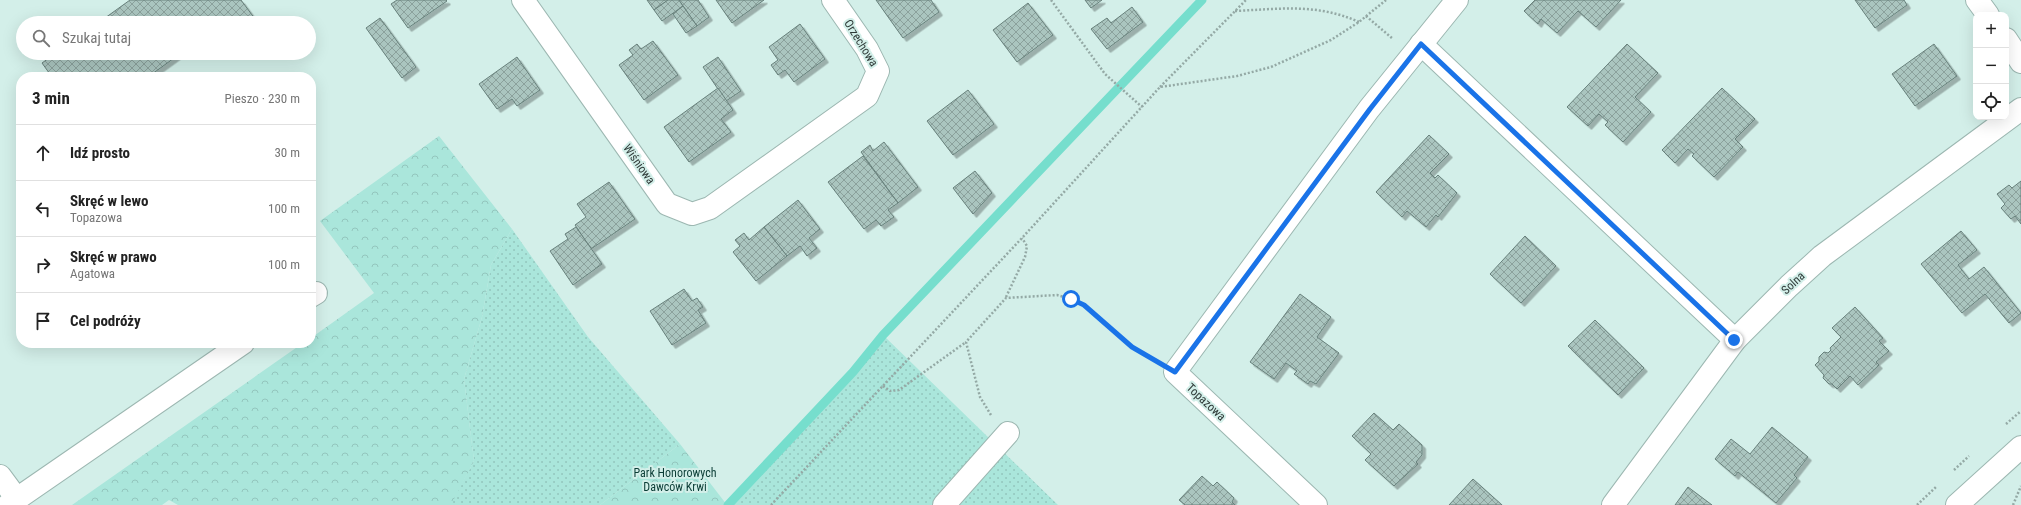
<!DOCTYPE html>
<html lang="pl">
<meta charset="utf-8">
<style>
:root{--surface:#fff;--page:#f2f2f2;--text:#222;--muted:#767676;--line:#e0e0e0}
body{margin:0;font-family:"Roboto Condensed",sans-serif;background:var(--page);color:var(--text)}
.controls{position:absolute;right:12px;top:12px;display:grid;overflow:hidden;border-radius:8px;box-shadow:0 4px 16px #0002}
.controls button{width:36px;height:36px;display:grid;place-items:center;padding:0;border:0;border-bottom:1px solid var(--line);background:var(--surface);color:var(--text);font:20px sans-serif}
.stop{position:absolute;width:12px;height:12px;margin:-9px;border:3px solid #1a73e8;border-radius:50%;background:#fff}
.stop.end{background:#1a73e8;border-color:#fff;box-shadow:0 1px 4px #0008}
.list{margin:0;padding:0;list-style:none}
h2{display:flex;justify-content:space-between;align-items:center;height:52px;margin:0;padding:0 16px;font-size:17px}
h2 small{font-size:13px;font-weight:400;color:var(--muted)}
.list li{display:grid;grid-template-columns:26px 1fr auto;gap:12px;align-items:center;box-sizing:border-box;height:56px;padding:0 16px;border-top:1px solid var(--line)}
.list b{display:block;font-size:15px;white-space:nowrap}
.list p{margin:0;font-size:13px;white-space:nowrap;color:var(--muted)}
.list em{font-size:13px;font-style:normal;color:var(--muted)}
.icon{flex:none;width:22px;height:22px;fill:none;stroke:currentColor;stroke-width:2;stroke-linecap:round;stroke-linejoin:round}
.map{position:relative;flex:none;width:2021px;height:505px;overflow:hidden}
.search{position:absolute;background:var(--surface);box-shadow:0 4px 16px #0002;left:16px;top:16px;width:300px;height:44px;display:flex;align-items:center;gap:10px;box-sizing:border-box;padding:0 14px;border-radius:22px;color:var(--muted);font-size:15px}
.panel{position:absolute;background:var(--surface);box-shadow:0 4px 16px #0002;left:16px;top:72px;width:300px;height:276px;border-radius:16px}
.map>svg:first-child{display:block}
.grass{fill:url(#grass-dots)}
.forest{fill:url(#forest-crowns)}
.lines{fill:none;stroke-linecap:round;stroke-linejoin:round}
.stream{stroke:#76decd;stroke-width:9}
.building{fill:url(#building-cross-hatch);stroke:#68817c;filter:url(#shadow)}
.minor-casing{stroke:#9cb7b1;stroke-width:24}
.path{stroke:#94a9a5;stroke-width:2.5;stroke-dasharray:2 2;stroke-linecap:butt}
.minor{stroke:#fff;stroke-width:22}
.route{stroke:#1a73e8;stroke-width:5}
.labels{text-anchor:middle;stroke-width:4;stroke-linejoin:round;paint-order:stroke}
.street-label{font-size:12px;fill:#2f3a38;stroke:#d3efe9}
.park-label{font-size:12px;fill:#0b3d36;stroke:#d3efe9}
</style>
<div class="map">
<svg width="2021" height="505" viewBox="0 0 2021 505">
<defs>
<pattern id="grass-dots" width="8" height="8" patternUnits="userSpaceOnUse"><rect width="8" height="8" fill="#aae6db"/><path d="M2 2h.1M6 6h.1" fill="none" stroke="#93c6bd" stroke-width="1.8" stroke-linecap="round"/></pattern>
<pattern id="forest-crowns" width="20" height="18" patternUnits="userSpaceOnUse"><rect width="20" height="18" fill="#aae6db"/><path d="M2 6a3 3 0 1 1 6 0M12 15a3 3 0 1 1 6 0" fill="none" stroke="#93c6bd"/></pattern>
<pattern id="building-cross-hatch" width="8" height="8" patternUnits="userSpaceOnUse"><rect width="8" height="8" fill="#aac5bf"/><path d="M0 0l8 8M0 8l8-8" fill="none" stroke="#8ba19c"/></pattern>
<filter id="shadow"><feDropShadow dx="3.5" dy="3.5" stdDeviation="0" flood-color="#0004"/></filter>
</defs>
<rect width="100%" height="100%" fill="#d3efe9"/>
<g class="grass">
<polygon points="512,229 588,337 680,444 600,505 450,505 474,461 464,379 482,317 491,265"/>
<polygon points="883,335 1058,505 728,505 853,372"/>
</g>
<g class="forest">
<polygon points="439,136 512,229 491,265 482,317 464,379 474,461 451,505 178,505 169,500 162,505 72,505 303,343 311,343 311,338 374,293 320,221"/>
<polygon points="680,444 727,505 600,505"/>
</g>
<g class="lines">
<polyline class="stream" points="728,505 853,372 883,335 1202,0"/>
</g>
<g class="building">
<polygon points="130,0 241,0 258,23 98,23"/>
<polygon points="397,0 446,0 447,1 408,28 391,4"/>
<polygon points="647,0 668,0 654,10"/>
<polygon points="668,0 679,0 683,6 662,21 654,10"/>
<polygon points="679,0 698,0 709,17 697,26"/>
<polygon points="716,0 764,0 732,23"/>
<polygon points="876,0 931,0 939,12 903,38"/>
<polygon points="1085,0 1102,0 1091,8"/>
<polygon points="1535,0 1621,0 1596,27 1578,11 1557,33 1541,19 1538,24 1524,11"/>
<polygon points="1855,0 1904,0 1907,5 1875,28"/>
<polygon points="1028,3 1053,35 1017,62 993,30"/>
<polygon points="683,6 697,26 686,33 673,14"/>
<polygon points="1132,7 1143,22 1107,49 1091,29 1107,18 1111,23"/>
<polygon points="380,18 416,67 402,78 366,28"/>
<polygon points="800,24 825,59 794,82 785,70 778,75 771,65 778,60 769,47"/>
<polygon points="653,41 678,75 644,100 619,65 633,55 629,50 637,44 641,49"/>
<polygon points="1627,44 1658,73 1635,97 1651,112 1623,142 1605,125 1608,122 1599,114 1588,126 1567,107"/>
<polygon points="1934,44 1957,76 1915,106 1892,74"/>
<polygon points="56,53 181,53 148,77 52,77 42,63"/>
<polygon points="517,57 540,90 517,106 512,99 497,109 479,84"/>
<polygon points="718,57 741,91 726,101 703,67"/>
<polygon points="718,88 733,110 721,119 731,132 689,162 664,127"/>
<polygon points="1722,88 1755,119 1735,139 1743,147 1714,177 1692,156 1694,154 1688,149 1675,163 1662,150"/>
<polygon points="968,90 994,124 953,155 927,121"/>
<polygon points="1429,135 1449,154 1430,173 1435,178 1438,175 1457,193 1438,217 1436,215 1426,227 1407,211 1402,217 1376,192"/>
<polygon points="884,142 918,187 898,203 861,152 870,145 873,151"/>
<polygon points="863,156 898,203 888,210 894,217 881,226 876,220 864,229 828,182"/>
<polygon points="975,171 992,193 973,214 953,188"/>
<polygon points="2021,181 2021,224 2015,216 2011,219 2001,208 2005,204 1997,194 2009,185 2012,188"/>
<polygon points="609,182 635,219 591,249 575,225 586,217 577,204"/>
<polygon points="798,200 820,229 809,238 817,248 807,256 800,246 787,256 764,227"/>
<polygon points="576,227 602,264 573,285 550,251 568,239 565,234"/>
<polygon points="764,227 787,256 756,281 733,252 740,246 735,240 744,233 749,240"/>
<polygon points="1961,231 1977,250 1958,265 1969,279 1984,267 2021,313 2009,323 1985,294 1962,313 1921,264"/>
<polygon points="1525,236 1556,266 1521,303 1490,274"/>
<polygon points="684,289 692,301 697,298 703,307 698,310 706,323 672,345 650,311"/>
<polygon points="1300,294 1331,317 1317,337 1339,353 1316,384 1310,381 1308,384 1294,374 1297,371 1286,363 1274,379 1250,362"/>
<polygon points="1855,307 1883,338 1879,341 1889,351 1876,362 1879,365 1858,385 1850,376 1837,389 1832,384 1829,384 1823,378 1824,375 1815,365 1819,361 1819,357 1824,352 1828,353 1831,350 1830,348 1841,337 1832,328"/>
<polygon points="1595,320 1644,368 1618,395 1568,346"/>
<polygon points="1374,413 1393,430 1399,424 1422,445 1422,455 1416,462 1418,464 1394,486 1365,460 1371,454 1352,436"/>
<polygon points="1772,427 1808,457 1794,475 1797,478 1776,503 1738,472 1735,476 1715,459 1731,439 1750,454"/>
<polygon points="1202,476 1213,486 1217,482 1234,498 1232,502 1235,505 1185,505 1179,500"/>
<polygon points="1473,479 1502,505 1449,505"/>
<polygon points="1688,487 1712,505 1675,505"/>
</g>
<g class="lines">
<defs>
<g id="minor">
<polyline points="523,0 667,204 692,214 710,208 867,96 878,71 867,49 833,0"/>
<polyline points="1977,0 1988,15"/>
<polyline points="2006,39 2021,62"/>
<polyline points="1421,44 1735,340"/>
<polyline points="311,296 316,293"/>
<polyline points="0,476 17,499"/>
<polyline points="8,505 243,343"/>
<polyline points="944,505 1008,433"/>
<polyline points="1316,505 1175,372 1369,109 1457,0"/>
<polyline points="1613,505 1735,340 1789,286 1822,256 2021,109"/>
<polyline points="1957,505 2021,447"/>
</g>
</defs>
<use href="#minor" class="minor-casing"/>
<g class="path">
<polyline points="1051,0 1105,74 1142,107"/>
<path d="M1235,11C1279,9 1317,3 1359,22"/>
<polyline points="1366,16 1393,39"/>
<polyline points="1160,87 1246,0"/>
<polyline points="1006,297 1025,257 1027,246 1022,238"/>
<polyline points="883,386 890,391 899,390 966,342"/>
<polyline points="991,415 980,397 966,342 1006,298 1057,295 1071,299 1084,305 1132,347 1154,360"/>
<polyline points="2006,424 2021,411"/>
<polyline points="1954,470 1969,456"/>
<polyline points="771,505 1022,238 1160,87 1237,76 1271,67 1331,40 1359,22 1386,0"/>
<polyline points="1917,505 1937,486"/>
<polyline points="2013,505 2021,486"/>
</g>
<use href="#minor" class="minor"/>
</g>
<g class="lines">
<polyline class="route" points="1071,299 1084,305 1132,347 1175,372 1370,109 1421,44 1734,340"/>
</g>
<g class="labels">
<g class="street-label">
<text transform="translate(861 43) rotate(58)" y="4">Orzechowa</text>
<text transform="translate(639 164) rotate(55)" y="4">Wiśniowa</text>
<text transform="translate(1793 283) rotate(-43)" y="4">Solna</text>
<text transform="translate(1206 402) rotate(43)" y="4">Topazowa</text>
</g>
<g class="park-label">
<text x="675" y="477">Park Honorowych<tspan x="675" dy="14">Dawców Krwi</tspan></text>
</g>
</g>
</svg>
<div class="controls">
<button>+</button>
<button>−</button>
<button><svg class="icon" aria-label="locate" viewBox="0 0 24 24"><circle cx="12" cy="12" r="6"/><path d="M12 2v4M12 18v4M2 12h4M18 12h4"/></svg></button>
</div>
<div class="stop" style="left:1071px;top:299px"></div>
<div class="stop end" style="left:1734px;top:340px"></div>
<div class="search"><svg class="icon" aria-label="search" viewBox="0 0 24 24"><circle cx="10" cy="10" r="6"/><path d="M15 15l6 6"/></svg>Szukaj tutaj</div>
<section class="panel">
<h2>3 min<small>Pieszo · 230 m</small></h2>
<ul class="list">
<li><svg class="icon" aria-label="ahead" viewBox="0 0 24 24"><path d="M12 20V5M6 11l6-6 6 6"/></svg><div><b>Idź prosto</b></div><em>30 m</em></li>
<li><svg class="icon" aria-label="left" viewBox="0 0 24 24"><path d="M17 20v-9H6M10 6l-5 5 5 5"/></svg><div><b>Skręć w lewo</b><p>Topazowa</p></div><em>100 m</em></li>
<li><svg class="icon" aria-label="right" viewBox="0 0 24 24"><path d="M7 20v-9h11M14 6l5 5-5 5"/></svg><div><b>Skręć w prawo</b><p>Agatowa</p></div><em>100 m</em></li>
<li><svg class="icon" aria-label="arrive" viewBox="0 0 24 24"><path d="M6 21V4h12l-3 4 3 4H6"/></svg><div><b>Cel podróży</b></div></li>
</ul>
</section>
</div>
